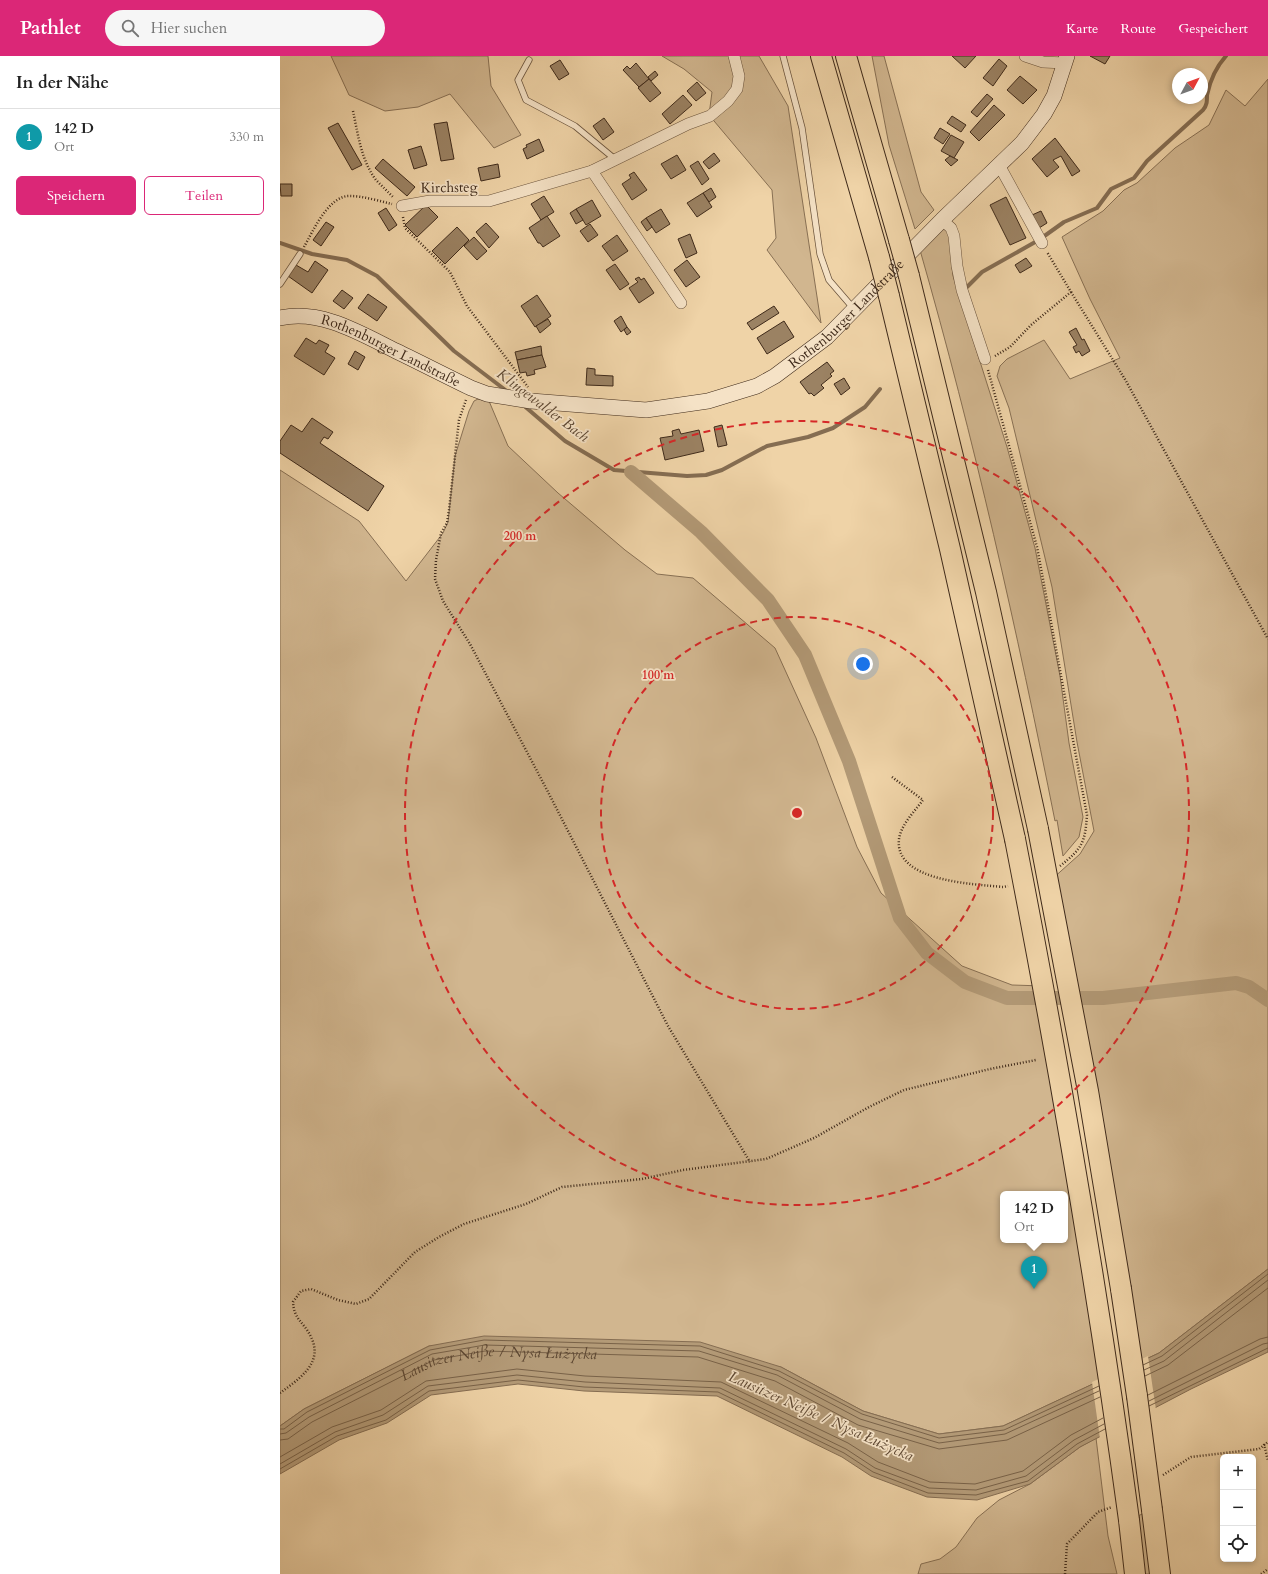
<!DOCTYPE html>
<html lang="de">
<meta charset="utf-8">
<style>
:root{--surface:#fff;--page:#f6f6f6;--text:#222;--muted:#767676;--line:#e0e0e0;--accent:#db2777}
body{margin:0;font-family:Cardo,serif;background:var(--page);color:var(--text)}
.controls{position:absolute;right:12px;bottom:12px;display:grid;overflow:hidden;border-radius:6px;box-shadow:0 2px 6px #0003}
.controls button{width:36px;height:36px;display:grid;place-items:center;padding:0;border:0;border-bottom:1px solid var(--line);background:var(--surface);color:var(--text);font:20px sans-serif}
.compass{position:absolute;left:892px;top:12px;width:36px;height:36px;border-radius:50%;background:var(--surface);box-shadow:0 2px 6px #0003;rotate:49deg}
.you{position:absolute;left:583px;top:608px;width:14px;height:14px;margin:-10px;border:3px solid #fff;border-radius:50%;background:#1a73e8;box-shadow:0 0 0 6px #1a73e833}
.badge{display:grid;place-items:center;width:26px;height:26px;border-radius:50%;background:var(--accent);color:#fff;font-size:13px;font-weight:700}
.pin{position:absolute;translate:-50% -33px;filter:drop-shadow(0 1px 2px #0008)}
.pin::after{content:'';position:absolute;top:21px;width:14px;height:12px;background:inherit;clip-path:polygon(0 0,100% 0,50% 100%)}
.popup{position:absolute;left:720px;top:1135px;width:68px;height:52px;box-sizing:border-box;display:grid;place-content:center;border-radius:6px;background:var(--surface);filter:drop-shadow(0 1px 3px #0005);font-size:13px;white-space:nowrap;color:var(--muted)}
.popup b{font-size:15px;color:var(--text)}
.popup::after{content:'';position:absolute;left:50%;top:100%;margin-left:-8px;border:8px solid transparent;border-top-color:var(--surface)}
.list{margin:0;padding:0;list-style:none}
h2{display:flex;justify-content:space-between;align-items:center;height:52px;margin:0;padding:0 16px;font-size:17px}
h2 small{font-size:13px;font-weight:400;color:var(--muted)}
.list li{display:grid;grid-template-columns:26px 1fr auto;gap:12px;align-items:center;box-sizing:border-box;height:56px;padding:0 16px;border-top:1px solid var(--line)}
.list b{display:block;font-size:15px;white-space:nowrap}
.list p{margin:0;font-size:13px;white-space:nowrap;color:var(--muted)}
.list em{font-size:13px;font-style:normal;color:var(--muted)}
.actions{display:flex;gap:8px;padding:12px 16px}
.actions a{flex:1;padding:9px 0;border:1px solid var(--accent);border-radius:6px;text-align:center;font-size:14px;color:var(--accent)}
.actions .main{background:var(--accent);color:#fff}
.icon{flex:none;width:22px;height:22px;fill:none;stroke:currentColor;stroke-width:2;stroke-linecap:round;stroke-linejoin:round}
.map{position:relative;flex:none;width:988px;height:1518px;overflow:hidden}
header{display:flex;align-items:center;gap:24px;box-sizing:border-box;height:56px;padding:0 20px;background:var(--accent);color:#fff}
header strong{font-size:19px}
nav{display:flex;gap:22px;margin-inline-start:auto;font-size:14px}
.search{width:280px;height:36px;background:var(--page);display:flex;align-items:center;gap:10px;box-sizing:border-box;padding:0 14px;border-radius:22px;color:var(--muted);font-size:15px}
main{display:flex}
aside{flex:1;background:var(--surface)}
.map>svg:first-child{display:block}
.green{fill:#d1b68f;stroke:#887054;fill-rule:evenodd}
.water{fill:#b39a77;stroke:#856d52}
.pier{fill:#efd3a7}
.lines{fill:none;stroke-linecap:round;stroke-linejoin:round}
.shore{stroke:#796248;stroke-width:1}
.stream{stroke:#856d52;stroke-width:4}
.canal{stroke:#b39a77;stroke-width:14}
.building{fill:#9b8263;stroke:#3f2a1a}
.lane-casing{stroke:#6b543d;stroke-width:7}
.street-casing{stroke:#6b543d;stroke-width:12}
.secondary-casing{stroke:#3f2a1a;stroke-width:16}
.highway-casing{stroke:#3f2a1a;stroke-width:22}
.path{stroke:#3f2a1a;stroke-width:2.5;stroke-dasharray:1 2;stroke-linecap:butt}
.lane{stroke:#f5e2c6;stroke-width:5.5}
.street{stroke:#f5e2c6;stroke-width:11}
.secondary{stroke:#f5e2c6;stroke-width:15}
.highway{stroke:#efd3a7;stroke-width:20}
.highway-bridge-casing{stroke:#3f2a1a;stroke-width:22;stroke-linecap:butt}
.highway-bridge{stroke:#efd3a7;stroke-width:20}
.ring{fill:none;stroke:#d62828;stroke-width:2;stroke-dasharray:7 5}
.labels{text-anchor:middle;stroke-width:3.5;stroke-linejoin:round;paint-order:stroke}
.street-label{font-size:14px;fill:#3f2a1a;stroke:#f5e2c6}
.water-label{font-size:15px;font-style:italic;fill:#5c4631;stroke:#f5e2c6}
.centre{fill:#d62828;stroke:#f5e2c6;stroke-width:2}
.ring-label{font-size:12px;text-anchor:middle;font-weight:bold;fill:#d62828;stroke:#f5e2c6;stroke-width:3.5;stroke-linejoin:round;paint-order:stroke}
</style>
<header>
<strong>Pathlet</strong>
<div class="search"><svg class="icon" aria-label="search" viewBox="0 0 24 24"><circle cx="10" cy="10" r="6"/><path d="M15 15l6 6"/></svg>Hier suchen</div>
<nav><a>Karte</a><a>Route</a><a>Gespeichert</a></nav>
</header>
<main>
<aside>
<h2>In der Nähe<small></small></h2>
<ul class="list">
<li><span class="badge" style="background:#0f9aa8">1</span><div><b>142 D</b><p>Ort</p></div><em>330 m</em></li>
</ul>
<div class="actions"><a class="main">Speichern</a><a>Teilen</a></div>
</aside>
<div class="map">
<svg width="988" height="1518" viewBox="0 0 988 1518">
<rect width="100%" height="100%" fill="#efd3a7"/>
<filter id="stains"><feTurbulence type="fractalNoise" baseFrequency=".005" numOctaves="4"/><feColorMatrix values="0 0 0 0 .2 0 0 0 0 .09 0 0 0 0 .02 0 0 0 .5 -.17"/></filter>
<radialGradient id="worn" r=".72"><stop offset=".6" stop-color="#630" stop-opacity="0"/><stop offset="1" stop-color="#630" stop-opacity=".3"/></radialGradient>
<g class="green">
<polygon points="51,0 208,0 211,30 241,79 214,92 170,38 138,51 105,55 69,39"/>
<polygon points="382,0 479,0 508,50 541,267 487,194 496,182 492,134 429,59 432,36 404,13"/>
<polygon points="592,0 604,0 641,136 654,154 635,173 609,89"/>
<polygon points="988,23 988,1213 879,1297 853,1309 771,824 800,798 814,775 797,686 772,531 729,352 717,320 720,310 727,303 764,284 790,323 840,302 810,243 782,181 823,155 844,134 857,127 895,92 929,69 946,34 965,50"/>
<path d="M663,172L669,176L673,220L727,391L755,492L780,620L789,687L803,761L799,781L783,800L777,764L775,765C737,574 694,382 640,194Z"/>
<path d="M198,343L209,345L228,390L278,437L345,494L377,518L413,522L495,592L536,682L577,791L601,837L682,910L732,929L764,930L828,1321L723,1370L659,1378L583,1355L501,1311L149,1290L24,1353L0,1370V414L79,465L126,525L163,477L168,466L175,400L189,355L194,345ZM723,1138H785V1184H723Z"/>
<polygon points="816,1382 828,1480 837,1518 638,1518 641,1508 660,1503 676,1491 697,1462 719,1444 750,1428 800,1391"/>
<polygon points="864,1457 873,1518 864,1518 858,1460"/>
</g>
<polygon class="water" points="988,1213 988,1296 911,1333 800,1391 750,1428 697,1444 647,1441 591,1420 562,1401 437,1340 304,1335 238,1328 151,1339 107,1367 59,1384 0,1418 0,1370 24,1353 149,1290 204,1280 420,1286 501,1311 583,1355 659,1378 723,1370 879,1297"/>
<polygon class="pier" points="868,1300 876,1354 820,1383 812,1326"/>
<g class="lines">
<g class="shore">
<polyline points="863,1309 882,1300 988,1218"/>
<polyline points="864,1314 884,1305 988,1224"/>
<polyline points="865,1320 888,1309 988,1232"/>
<polyline points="868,1339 980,1283 988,1281"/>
<polyline points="869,1345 983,1288 988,1287"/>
<polyline points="869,1350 988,1292"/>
<polyline points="0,1373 4,1373 27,1356 150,1294 204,1284 420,1290 499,1315 582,1358 659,1382 724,1374 819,1330"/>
<polyline points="0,1378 6,1377 29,1361 152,1298 205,1289 419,1295 497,1319 580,1363 659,1387 725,1378 819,1335"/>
<path id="s1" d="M0,1384L8,1383L32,1366L154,1304L205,1295L418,1301L495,1325L578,1369L659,1393L727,1384L820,1341"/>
<polyline points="0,1401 52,1371 101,1354 146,1325 237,1313 305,1320 441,1326 568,1387 598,1406 650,1426 695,1428 743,1415 791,1379 823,1362"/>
<polyline points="0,1408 55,1376 103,1359 148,1330 237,1319 305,1326 440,1332 566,1393 595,1412 649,1432 696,1434 746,1420 794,1384 824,1368"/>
<polyline points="0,1413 57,1380 106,1364 149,1335 238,1324 304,1331 438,1336 564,1397 593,1416 648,1437 696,1439 748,1425 797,1388 825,1373"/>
</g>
<g class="stream">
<path d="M763,181L784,166L817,152L831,133L854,122L867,105L923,54C927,49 927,46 927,39C930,25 936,11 946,0"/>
<polyline points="0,187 32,198 67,204 97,220 174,295 228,336"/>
<polyline points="686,232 702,216 757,185"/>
<polyline points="242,348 285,385 334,414 407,420 426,419 442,414 487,390 528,381 553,372 585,351 600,333"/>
</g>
<polyline class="canal" points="351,416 421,476 488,544 525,599 569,705 620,862 647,897 685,926 727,942 823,942 956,927 969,931 988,944"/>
</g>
<g class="building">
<polygon points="672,0 696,0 685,12"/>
<polygon points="810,0 830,0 825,8"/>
<polygon points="719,3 727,10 713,30 703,22"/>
<polygon points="280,4 289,18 279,24 270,10"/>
<polygon points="356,7 369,23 359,31 343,14 347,10 350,13"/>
<polygon points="375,15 378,19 371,25 368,21"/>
<polygon points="740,20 757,34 743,48 727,34"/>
<polygon points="369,23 381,37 370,46 358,32"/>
<polygon points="417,26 426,37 416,45 407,35"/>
<polygon points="707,38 713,43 697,61 691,56"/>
<polygon points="403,39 412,49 390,68 382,58"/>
<polygon points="714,49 725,59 699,85 690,76"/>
<polygon points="672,60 686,69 681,76 667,67"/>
<polygon points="324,62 334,76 323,84 313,70"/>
<polygon points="167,66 174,103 161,105 154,68"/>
<polygon points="58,67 82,109 72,114 48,72"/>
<polygon points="660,72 670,78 663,88 654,82"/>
<polygon points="671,79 684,86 674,102 661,95"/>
<polygon points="775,82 800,115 792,120 781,100 773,104 779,111 767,121 752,103"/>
<polygon points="259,83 264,95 247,103 243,93 247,91 246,89"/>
<polygon points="141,90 147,109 134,113 128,94"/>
<polygon points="434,97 440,105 429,113 423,106"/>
<polygon points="397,99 406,114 391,123 381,108"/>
<polygon points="670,100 678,104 671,110 665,104"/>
<polygon points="103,103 135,131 127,140 95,112"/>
<polygon points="418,105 429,123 422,129 410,110"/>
<polygon points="218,108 220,121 201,125 198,112"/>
<polygon points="354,116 367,134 352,144 342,128 351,122 349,119"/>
<polygon points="0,128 12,128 12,140 1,140"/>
<polygon points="431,132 436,141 429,146 423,137"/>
<polygon points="423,137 432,151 417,161 407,147"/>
<polygon points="264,140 274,156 261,164 251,148"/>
<polygon points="726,141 746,182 730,189 710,149"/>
<polygon points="312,144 321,160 306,169 296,153"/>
<polygon points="146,149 158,161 137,181 125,169"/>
<polygon points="106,152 117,169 109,175 98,157"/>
<polygon points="296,153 303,164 296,168 290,157"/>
<polygon points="381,153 390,168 376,177 366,162"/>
<polygon points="761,155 767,167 759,172 752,159"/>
<polygon points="267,160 280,180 263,191 260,187 258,187 249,172"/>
<polygon points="366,162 372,171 367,175 361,166"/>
<polygon points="46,166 54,171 41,190 33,184"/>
<polygon points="206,167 219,181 209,192 196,176"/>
<polygon points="310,168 318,179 308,186 300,175"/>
<polygon points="177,171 189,184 165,208 152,195"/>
<polygon points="410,178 417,197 406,202 398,183"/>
<polygon points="337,179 348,195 333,205 322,190"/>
<polygon points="194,181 207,195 197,204 184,190"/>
<polygon points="746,202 752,210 740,217 735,209"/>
<polygon points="407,204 420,221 406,231 394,214"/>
<polygon points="35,205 48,214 32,237 8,220 16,209 28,216"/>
<polygon points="335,208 349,228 340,234 326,214"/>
<polygon points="359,221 361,224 364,222 374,237 359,247 349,232 358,226 355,223"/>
<polygon points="62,234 73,242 64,253 53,245"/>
<polygon points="88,238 107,251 97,265 78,252"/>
<polygon points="257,239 271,260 255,271 241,250"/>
<polygon points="494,250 499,257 472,274 467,267"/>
<polygon points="341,260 347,271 341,276 334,265"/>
<polygon points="268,263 271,268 260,277 256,270"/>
<polygon points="504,265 514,281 487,298 477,282"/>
<polygon points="347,271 351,276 347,279 344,274"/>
<polygon points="796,272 802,284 804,283 810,295 802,300 799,295 796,297 793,291 797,289 789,276"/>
<polygon points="26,282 36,288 39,284 49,289 45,296 55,302 44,319 14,300"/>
<polygon points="261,290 262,299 237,304 235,296"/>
<polygon points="75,295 85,301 78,314 68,308"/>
<polygon points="262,299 266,311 254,314 255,318 247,320 246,316 240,317 237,304"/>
<polygon points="547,306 554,315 550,318 552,320 541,329 544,332 534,340 531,337 529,338 520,326"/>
<polygon points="307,312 315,313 315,319 333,320 333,330 306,329"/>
<polygon points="564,322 570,332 561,339 554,328"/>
<polygon points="32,362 53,376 48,383 44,381 40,387 104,430 88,455 0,397 0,385 11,369 22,376"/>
<polygon points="442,369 447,389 438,391 434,371"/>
<polygon points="399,373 401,378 419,374 424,395 385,404 380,382 393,380 392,375"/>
</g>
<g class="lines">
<defs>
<g id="lane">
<polyline points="503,0 522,72 540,198 549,224 574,253"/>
<polyline points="249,4 238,24 246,44 295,70 336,104"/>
<polyline points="0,228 20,198"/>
</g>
<g id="street">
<polyline points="745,0 763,6 785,7"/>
<polyline points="719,109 762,187"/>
<polyline points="312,115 401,247"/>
<polyline points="122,150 150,145 209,145 312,115 408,68 430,60 448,45 457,33 459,20 454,0"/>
<polyline points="662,164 671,172 674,180 677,210 682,234 705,303"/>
</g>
<g id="secondary">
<path id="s2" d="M0,262C41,253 80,277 116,295C141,307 166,320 191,332L207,338L251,345L366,354L428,345L477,330L495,320L547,281L662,164L742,87L764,58L774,40L787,0"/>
</g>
<g id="highway">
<polyline points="541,0 599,201"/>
<polyline points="566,0 619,184"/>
<polyline points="629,220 706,536 758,773"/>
<polyline points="609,240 670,493 735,783"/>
<polyline points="841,1233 857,1340"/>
<polyline points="872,1454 880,1518"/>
<polyline points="849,1464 855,1518"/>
</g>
</defs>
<use href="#lane" class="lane-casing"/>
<use href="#street" class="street-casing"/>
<use href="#secondary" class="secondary-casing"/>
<use href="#highway" class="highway-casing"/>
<g class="path">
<path d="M73,55C78,78 81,104 96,124C102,130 108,136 114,142"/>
<polyline points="123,161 125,172 170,216 187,250 248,331"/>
<path d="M24,191C33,175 49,139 70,140C83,140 99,145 112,148"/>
<polyline points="791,236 846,325 988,583"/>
<polyline points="715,300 730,291 751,269 791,236 767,196"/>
<path d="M708,314L757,491L807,759C805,786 803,792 780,810"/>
<polyline points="186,344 179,364 169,454 167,467 161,477 156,504 155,523 163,545 190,588 267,734 388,970 470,1106"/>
<path d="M612,721L643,744C634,756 621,769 619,783C614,826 695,828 723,831L728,830"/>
<path d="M0,1337C19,1323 44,1307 31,1281C24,1266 14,1264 13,1246L21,1235L31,1233L58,1244L76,1248L89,1243L135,1196L159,1181L184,1168L246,1148L282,1131L362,1123L403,1114L486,1103L534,1082L589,1051L624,1034L710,1013L756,1004"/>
<polyline points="984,1388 988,1405"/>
<polyline points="883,1419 911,1401 979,1393 988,1386"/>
<polyline points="785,1518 787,1488 818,1456 832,1451"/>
<polyline points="981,1518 988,1513"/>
</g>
<use href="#lane" class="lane"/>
<use href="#street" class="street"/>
<use href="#secondary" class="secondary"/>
<use href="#highway" class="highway"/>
<defs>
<g id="highway-bridge">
<polyline points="619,184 629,220"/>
<polyline points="599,201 609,240"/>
<polyline points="758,773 808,1035 841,1233"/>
<path d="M735,783C779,1009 818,1235 849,1464"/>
<polyline points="857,1340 872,1454"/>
</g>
</defs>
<use href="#highway-bridge" class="highway-bridge-casing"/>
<use href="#highway-bridge" class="highway-bridge"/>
</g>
<g class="ring">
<circle cx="517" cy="757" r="196"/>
<circle cx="517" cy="757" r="392"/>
</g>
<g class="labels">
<g class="street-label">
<text transform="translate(169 131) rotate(-1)" y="5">Kirchsteg</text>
<text dy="5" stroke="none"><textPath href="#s2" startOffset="613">Rothenburger Landstraße</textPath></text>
<text dy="5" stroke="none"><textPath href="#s2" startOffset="118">Rothenburger Landstraße</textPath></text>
</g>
<g class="water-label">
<text transform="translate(263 349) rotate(37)" y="5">Klingewalder Bach</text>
<text dy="5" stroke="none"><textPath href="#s1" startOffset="238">Lausitzer Neiße / Nysa Łużycka</textPath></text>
<text transform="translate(541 1360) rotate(24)" y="5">Lausitzer Neiße / Nysa Łużycka</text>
</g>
</g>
<circle cx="517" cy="757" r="6" class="centre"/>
<g class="ring-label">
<text x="240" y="484">200 m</text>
<text x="378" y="623">100 m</text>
</g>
<rect width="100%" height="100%" filter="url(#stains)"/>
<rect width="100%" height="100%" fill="url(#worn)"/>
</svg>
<div class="controls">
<button>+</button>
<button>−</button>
<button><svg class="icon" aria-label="locate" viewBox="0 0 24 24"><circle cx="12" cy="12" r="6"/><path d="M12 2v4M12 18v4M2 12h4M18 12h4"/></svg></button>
</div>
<svg class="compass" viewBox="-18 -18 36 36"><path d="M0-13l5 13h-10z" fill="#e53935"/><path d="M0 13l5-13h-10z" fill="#767676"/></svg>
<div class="you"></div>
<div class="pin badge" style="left:754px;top:1233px;background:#0f9aa8">1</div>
<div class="popup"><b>142 D</b>Ort</div>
</div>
</main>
